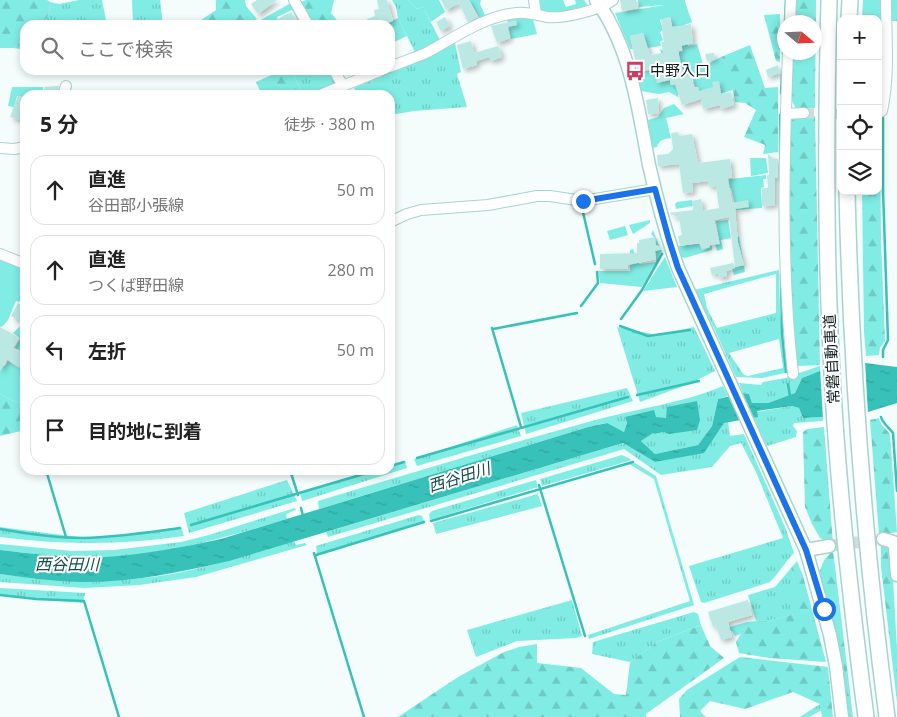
<!DOCTYPE html>
<html lang="ja">
<meta charset="utf-8">
<style>
:root{--surface:#fff;--page:#f2f2f2;--text:#222;--muted:#767676;--line:#e0e0e0}
body{margin:0;font-family:"Open Sans","Noto Sans JP",sans-serif;background:var(--page);color:var(--text)}
.controls{position:absolute;right:15px;top:15px;display:grid;overflow:hidden;border-radius:10px;box-shadow:0 2px 8px #0003}
.controls button{width:45px;height:45px;display:grid;place-items:center;padding:0;border:0;border-bottom:1px solid var(--line);background:var(--surface);color:var(--text);font:25px sans-serif}
.compass{position:absolute;left:777px;top:15px;width:45px;height:45px;border-radius:50%;background:var(--surface);box-shadow:0 2px 8px #0003;rotate:109deg}
.stop{position:absolute;width:15px;height:15px;margin:-11px;border:4px solid #1a73e8;border-radius:50%;background:#fff}
.stop.end{background:#1a73e8;border-color:#fff;box-shadow:0 1px 5px #0008}
.list{margin:0;padding:0;list-style:none}
h2{display:flex;justify-content:space-between;align-items:center;height:65px;margin:0;padding:0 20px;font-size:21px}
h2 small{font-size:16px;font-weight:400;color:var(--muted)}
.list li{display:grid;grid-template-columns:32px 1fr auto;gap:15px;align-items:center;box-sizing:border-box;height:70px;margin:0 10px 10px;padding:0 10px;border:1px solid var(--line);border-radius:15px}
.list b{display:block;font-size:19px;white-space:nowrap}
.list p{margin:0;font-size:16px;white-space:nowrap;color:var(--muted)}
.list em{font-size:16px;font-style:normal;color:var(--muted)}
.icon{flex:none;width:28px;height:28px;fill:none;stroke:currentColor;stroke-width:2;stroke-linecap:round;stroke-linejoin:round}
.map{position:relative;flex:none;width:897px;height:717px;overflow:hidden}
.search{position:absolute;background:var(--surface);box-shadow:0 2px 8px #0003;left:20px;top:20px;width:375px;height:55px;display:flex;align-items:center;gap:12px;box-sizing:border-box;padding:0 18px;border-radius:15px;color:var(--muted);font-size:19px}
.panel{position:absolute;background:var(--surface);box-shadow:0 2px 8px #0003;left:20px;top:90px;width:375px;height:385px;border-radius:15px}
.map>svg:first-child{display:block}
.grass{fill:url(#grass-tufts);fill-rule:evenodd}
.forest{fill:url(#forest-firs)}
.garden{fill:#81ece3}
.water{fill:url(#water-ripples)}
.pier{fill:#f4fdfc}
.lines{fill:none;stroke-linecap:round;stroke-linejoin:round}
.stream{stroke:#37c1b8;stroke-width:2.5}
.building{fill:#bbe8e3;filter:url(#shadow)}
.minor-tunnel{stroke:#d1dcda;stroke-width:10;stroke-dasharray:10 5;stroke-linecap:butt}
.major-tunnel{stroke:#d1dcda;stroke-width:12;stroke-dasharray:12 6;stroke-linecap:butt}
.minor-casing{stroke:#a7d3cf;stroke-width:12}
.major-casing{stroke:#a7d3cf;stroke-width:15}
.highway-casing{stroke:#a7d3cf;stroke-width:18}
.minor{stroke:#fff;stroke-width:10}
.major{stroke:#fff;stroke-width:12}
.highway{stroke:#fff;stroke-width:15}
.route{stroke:#1a73e8;stroke-width:6}
.labels{text-anchor:middle;stroke-width:4;stroke-linejoin:round;paint-order:stroke}
.poi-label{font-size:15px;fill:#0d1e1c;stroke:#fff;text-anchor:start}
.street-label{font-size:15px;fill:#0d1e1c;stroke:#fff}
.water-label{font-size:16px;font-style:italic;fill:#154e4a;stroke:#fff}
</style>
<div class="map">
<svg width="897" height="717" viewBox="0 0 897 717">
<defs>
<pattern id="grass-tufts" width="24" height="20" patternUnits="userSpaceOnUse" patternTransform="scale(1.25)"><rect width="24" height="20" fill="#81ece3"/><path d="M3 7l-1-3M5 7V3M7 7l1-3M15 17l-1-3M17 17v-4M19 17l1-3" fill="none" stroke="#6ecac2"/></pattern>
<pattern id="forest-firs" width="22" height="20" patternUnits="userSpaceOnUse" patternTransform="scale(1.25)"><rect width="22" height="20" fill="#81ece3"/><path d="M5 1l3.5 6h-7zM16 11l3.5 6h-7z" fill="#6ecac2"/></pattern>
<pattern id="water-ripples" width="26" height="14" patternUnits="userSpaceOnUse" patternTransform="scale(1.25)"><rect width="26" height="14" fill="#37c1b8"/><path d="M2 4q2-2 4 0t4 0M15 11q2-2 4 0t4 0" fill="none" stroke="#2fa59e"/></pattern>
<filter id="shadow"><feDropShadow dx="3" dy="3" stdDeviation="2.5" flood-color="#0004"/></filter>
</defs>
<rect width="100%" height="100%" fill="#f4fdfc"/>
<g class="grass">
<path d="M79,0H102L107,25H37C48,20 50,13 50,2L59,4Z"/>
<polygon points="132,0 160,0 163,25 133,25"/>
<polygon points="392,0 408,0 417,9 423,7 440,40 415,52 398,18 396,7"/>
<polygon points="25,28 25,50 14,48 21,40 22,33"/>
<polygon points="455,43 461,72 457,74 467,107 414,111 390,115 390,95 357,95 354,88"/>
<polygon points="292,70 330,70 335,79 334,87 311,95 303,95"/>
<path d="M779,270L780,311L785,373L762,378L736,377L714,328L694,290ZM776,274V313L717,328L707,308L704,294ZM779,339L783,368L748,376L744,375L729,353Z"/>
<polygon points="617,327 657,335 694,327 715,371 689,384 640,402"/>
<polygon points="820,366 820,371 802,378 795,393 768,403 752,403 749,394 743,393 739,383 761,385 763,382 796,376 799,373"/>
<path d="M723,386L728,396L718,399L712,426L698,445L655,454L641,441L653,432L654,434L664,432L666,418L625,417L627,423L624,432L606,423L588,427L319,509L318,501C408,474 497,447 588,422C633,409 680,404 723,386Z"/>
<polygon points="627,388 633,401 526,434 521,413"/>
<polygon points="792,406 799,408 803,418 823,417 823,421 794,423 793,426 797,431 796,437 767,446 754,418 756,412"/>
<path d="M728,422L730,436L744,434L785,527L794,553C785,562 779,573 770,582L704,603L701,602L689,566L783,538L756,472L741,443L730,446L712,467L661,475L624,449L328,537L326,532L623,443L655,462L705,450L724,423Z"/>
<polygon points="517,425 521,436 417,466 414,459"/>
<polygon points="622,455 632,460 542,486 540,479"/>
<polygon points="405,461 407,468 302,501 300,492 376,470 390,470 390,466"/>
<polygon points="635,463 656,476 694,605 589,639 588,635 690,601 654,479 629,464"/>
<polygon points="287,480 297,501 189,533 184,513"/>
<polygon points="536,480 538,487 430,520 429,514 432,511"/>
<polygon points="538,494 542,506 436,534 433,523"/>
<path d="M295,508L296,510L286,514L287,519C227,537 166,555 103,557C69,558 34,554 0,550V544L72,551L114,550L156,545L181,542L209,535Z"/>
<polygon points="419,515 422,516 424,521 317,554 316,546"/>
<path d="M0,527L85,538L122,536L181,527L184,536C121,545 63,545 0,537Z"/>
<path d="M294,541L296,545L305,543L307,545L196,577L139,585L85,588L0,582V574C57,582 115,584 172,574C213,566 253,553 294,541Z"/>
<polygon points="791,568 794,578 800,613 770,620 756,621 748,595 775,587"/>
<polygon points="0,588 85,593 83,603 0,596"/>
<polygon points="572,600 582,636 576,638 517,641 476,657 467,630"/>
<polygon points="694,612 698,614 701,625 657,642 630,662 592,654 593,642"/>
<polygon points="820,704 822,710 809,717 800,717"/>
</g>
<g class="forest">
<path d="M0,0H47L50,2C50,21 43,25 25,25C24,33 20,42 14,48H0Z"/>
<polygon points="216,0 245,0 246,6 257,19 247,25 188,25 198,22 216,10"/>
<polygon points="306,0 334,0 331,13 341,25 313,25 301,2"/>
<path d="M795,0H816L815,108L798,110C785,99 791,69 792,53L814,52V22H794Z"/>
<polygon points="863,0 883,0 884,49 880,104 878,106 878,19 862,19"/>
<rect x="891" y="0" width="6" height="21"/>
<polygon points="780,14 780,62 776,61 764,15"/>
<polygon points="398,18 407,36 390,44 390,25 383,25"/>
<polygon points="750,45 765,88 778,87 778,152 763,154 765,145 744,137 756,110 745,103 735,102 733,90 738,84 721,57"/>
<polygon points="282,70 292,70 303,95 262,95 256,82"/>
<polygon points="815,116 820,365 798,366 794,357 790,313 789,122 795,117"/>
<polygon points="878,119 880,119 881,239 885,341 880,348 879,355 866,356 864,332 862,191 878,191"/>
<polygon points="0,394 11,400 25,404 25,430 0,436"/>
<polygon points="879,418 881,424 890,434 897,532 879,535 870,420"/>
<polygon points="824,427 833,544 820,538 812,524 805,507 803,432 807,429"/>
<polygon points="885,545 890,549 892,561 897,650 897,702 881,567 881,546"/>
<polygon points="833,550 853,717 847,717 839,656 832,617 819,573 824,560"/>
<polygon points="797,561 803,576 826,662 769,658 739,653 736,642 741,634 735,636 732,631 727,631 726,628 747,622 770,620 799,613 794,579 791,568"/>
<polygon points="701,625 710,646 724,658 646,714 646,717 398,717 458,677 504,652 519,647 537,644 537,663 581,668 614,694 626,695 630,662 657,642"/>
<polygon points="740,657 828,667 833,717 822,717 820,704 793,692 745,709 710,701 700,711 706,717 680,717 679,699 687,690"/>
</g>
<g class="garden">
<polygon points="408,0 439,0 445,12 431,22 423,7 417,9"/>
<polygon points="469,0 481,0 480,4 486,17 480,19"/>
<polygon points="535,0 563,0 566,7 576,4 575,0 584,0 588,6 565,13 538,12"/>
<polygon points="638,0 685,0 685,2 692,22 684,25 688,46 697,44 703,64 710,63 721,57 739,84 733,90 701,100 698,87 695,87 692,76 684,75 682,70 669,76 671,85 677,84 680,94 678,95 678,97 669,92 659,94 641,91 637,72 666,69 660,49 672,56 679,55 679,52 683,51 678,28 673,28 670,17 660,20 663,30 660,32 663,40 660,42 661,46 647,48 643,33 630,36 633,49 630,49 615,13 665,5 639,7"/>
<polygon points="291,3 304,25 301,25 292,10 277,17 279,23 276,25 259,25 257,22"/>
<polygon points="517,17 533,19 537,34 511,39 507,19"/>
<polygon points="12,87 43,87 43,91 46,92 45,95 25,95 23,97 17,96 14,107 8,106"/>
<path d="M674,104L684,114L666,118L671,138C664,139 659,140 657,147L652,148L648,120L658,117L664,108Z"/>
<polygon points="750,158 766,158 768,173 751,176"/>
<polygon points="766,175 766,179 763,179 764,187 761,188 762,208 736,210 731,188 727,188 721,180"/>
<polygon points="692,200 693,206 676,209 675,204 677,202"/>
<polygon points="650,220 650,223 633,234 629,225"/>
<polygon points="728,220 731,238 721,240 723,249 717,251 714,241 719,240 716,221"/>
<polygon points="625,226 628,235 610,240 607,231"/>
<polygon points="653,230 662,252 655,267 642,287 600,283 598,271 630,271 630,250 633,249 639,264 656,262 654,237 651,234"/>
<polygon points="739,236 745,272 734,275 732,268 744,265 737,238"/>
<polygon points="707,243 708,246 712,246 712,250 685,258 681,257 678,246"/>
<polygon points="665,257 677,287 643,291"/>
<polygon points="0,259 25,268 25,303 16,301 8,320 3,326 0,327"/>
<polygon points="23,323 25,324 25,354 15,348 20,338 13,333"/>
<polygon points="25,359 25,404 11,400 0,394 0,364 5,366 8,361 19,368"/>
</g>
<path class="water" d="M865,363L897,367V403L868,412L823,417L803,418L799,408L792,406L757,411L758,417L724,423L704,453L655,462L623,443L229,561C180,572 131,583 80,582C54,581 27,578 0,574V550C34,554 69,558 103,557C143,555 182,547 221,539L588,427L607,423L624,432L627,423L625,417L654,410L656,417L666,418L667,407L697,401L700,420L697,430L669,434L664,432L654,434L653,433L641,441L655,454L698,445L712,426L718,399L743,393L749,394L752,403H768L795,393L802,378L820,371Z"/>
<polygon class="pier" points="865,361 868,414 823,420 820,368"/>
<g class="lines">
<g class="stream">
<polyline points="785,22 786,0"/>
<polyline points="783,54 784,25"/>
<polyline points="781,93 782,75"/>
<polyline points="780,154 780,115"/>
<polyline points="582,208 595,264"/>
<polyline points="781,274 782,333 786,372"/>
<polyline points="581,306 598,283 597,272"/>
<polyline points="621,319 642,290 662,254"/>
<polyline points="620,326 648,336 690,330"/>
<polyline points="492,328 521,427"/>
<polyline points="493,329 577,313"/>
<polyline points="883,357 883,350 888,340 883,189 883,118"/>
<polyline points="788,384 790,396"/>
<polyline points="637,395 699,381"/>
<path d="M881,417C883,424 889,427 893,433L897,491"/>
<polyline points="417,458 628,397"/>
<polyline points="390,466 404,462"/>
<polyline points="46,470 66,537"/>
<polyline points="290,470 298,495"/>
<polyline points="539,485 585,636"/>
<polyline points="301,508 303,516"/>
<polyline points="431,521 633,462"/>
<polyline points="191,525 377,470"/>
<path d="M0,529C28,534 56,538 84,538C117,537 149,532 180,528"/>
<polyline points="314,553 364,717"/>
<polyline points="316,555 424,522"/>
<polyline points="0,595 36,599 84,601 119,717"/>
</g>
</g>
<g class="building">
<polygon points="257,0 277,0 258,14 251,4"/>
<polygon points="377,0 387,0 393,21 382,25 369,25 367,19 375,16 374,10 379,9"/>
<polygon points="441,0 469,0 477,17 468,22 459,3 446,10"/>
<polygon points="620,0 636,0 638,8 622,11"/>
<polygon points="291,12 299,25 266,25"/>
<polygon points="445,17 450,26 441,31 436,22"/>
<polygon points="670,17 672,27 691,24 693,43 681,46 682,50 678,51 684,76 691,76 694,88 698,87 699,91 713,87 712,82 719,81 721,94 731,92 734,105 721,109 720,105 703,109 701,99 682,105 675,84 671,85 670,80 657,83 654,69 644,70 644,67 637,68 630,36 643,33 650,55 663,53 661,42 664,42 662,31 663,31 661,20"/>
<polygon points="516,20 517,25 507,27 510,38 497,43 491,26"/>
<polygon points="471,41 474,53 498,46 502,57 491,61 489,57 476,61 477,65 463,69 457,45"/>
<polygon points="714,53 715,59 707,61 705,54"/>
<polygon points="778,65 780,73 768,77 766,70"/>
<polygon points="59,86 56,95 45,95 44,87"/>
<polygon points="18,96 25,99 25,121 10,117"/>
<polygon points="658,98 659,113 648,114 646,100"/>
<polygon points="678,132 679,136 692,134 698,163 730,159 732,178 728,178 732,203 748,200 749,207 735,209 738,243 744,265 735,267 729,217 714,220 720,244 709,245 710,247 702,250 699,243 680,246 678,236 682,235 679,218 669,213 693,210 692,201 701,199 703,211 719,208 716,186 709,187 708,181 692,183 693,192 683,193 679,164 658,166 657,155 668,154 673,149 671,133"/>
<polygon points="768,154 774,159 778,159 778,178 775,178 775,205 762,206 762,188 768,188 767,175 769,175"/>
<polygon points="655,237 656,245 662,247 663,249 655,251 656,259 628,265 628,269 600,269 600,254 637,253 637,243 639,243 639,240"/>
<polygon points="733,263 735,268 726,271 727,276 719,278 718,273 712,275 710,268"/>
<polygon points="18,303 25,307 25,323 11,316"/>
<polygon points="0,327 18,337 17,338 18,339 13,348 25,355 19,366 7,359 0,372"/>
<polygon points="748,600 752,615 728,622 732,637 721,640 716,626 713,627 708,612"/>
</g>
<g class="lines">
<polyline class="minor-tunnel" points="804,113 841,114"/>
<polyline class="major-tunnel" points="829,546 883,539"/>
<defs>
<g id="minor">
<polyline points="294,0 308,25"/>
<polyline points="534,0 536,14"/>
<polyline points="790,22 791,0"/>
<path d="M788,52C784,159 781,268 793,374"/>
<path d="M390,67C402,62 414,58 426,53C454,38 484,16 517,13C527,12 537,15 547,17C564,19 599,10 613,0"/>
<polyline points="334,70 343,86"/>
<polyline points="63,95 66,86"/>
<polyline points="320,95 382,70"/>
<path d="M878,113L882,111C890,75 886,36 886,0"/>
<polyline points="786,114 804,113"/>
<polyline points="0,148 14,149 25,147"/>
<polyline points="390,222 407,214 421,210 488,205 537,196 550,196 583,201 655,189"/>
<polyline points="0,254 25,264"/>
</g>
<g id="major">
<path d="M596,0C631,48 638,108 649,165C657,200 666,234 678,268L806,550L830,635L836,666L842,717"/>
<polyline points="883,539 893,542 895,547 897,575"/>
<polyline points="806,550 829,546"/>
</g>
<g id="highway">
<path d="M829,0C826,117 825,234 831,352C836,474 850,596 866,717"/>
<polyline points="849,19 850,0"/>
<path d="M847,191C851,367 864,542 887,717"/>
</g>
</defs>
<use href="#minor" class="minor-casing"/>
<use href="#major" class="major-casing"/>
<use href="#highway" class="highway-casing"/>
<use href="#minor" class="minor"/>
<use href="#major" class="major"/>
<use href="#highway" class="highway"/>
</g>
<g class="lines">
<polyline class="route" points="583,201 655,189 669,240 678,268 806,550 824,609"/>
</g>
<defs>
<symbol id="bus-bare" viewBox="-9 -9 18 18"><path d="M-5-6H5V4H4V6H2V4H-2V6H-4V4H-5ZM-3.5-4V0h7V-4ZM-3.5 1.2v1.5H-2V1.2ZM2 1.2v1.5H3.5V1.2Z" fill="#cc3d63" stroke="#fff" stroke-width="2.5" paint-order="stroke"/></symbol>
</defs>
<g fill-rule="evenodd">
<use href="#bus-bare" x="621" y="57" width="28" height="28"/>
</g>
<g class="labels">
<g class="poi-label">
<text x="650" y="76">中野入口</text>
</g>
<g class="street-label">
<text transform="translate(832 359) rotate(-93)" y="5">常磐自動車道</text>
</g>
<g class="water-label">
<text transform="translate(459 477) rotate(-17)" y="6">西谷田川</text>
<text x="67" y="570">西谷田川</text>
</g>
</g>
</svg>
<div class="controls">
<button>+</button>
<button>−</button>
<button><svg class="icon" aria-label="locate" viewBox="0 0 24 24"><circle cx="12" cy="12" r="6"/><path d="M12 2v4M12 18v4M2 12h4M18 12h4"/></svg></button>
<button><svg class="icon" aria-label="layers" viewBox="0 0 24 24"><path d="M12 4l9 5-9 5-9-5zM3 14l9 5 9-5"/></svg></button>
</div>
<svg class="compass" viewBox="-18 -18 36 36"><path d="M0-13l5 13h-10z" fill="#e53935"/><path d="M0 13l5-13h-10z" fill="#767676"/></svg>
<div class="stop" style="left:824px;top:609px"></div>
<div class="stop end" style="left:583px;top:201px"></div>
<div class="search"><svg class="icon" aria-label="search" viewBox="0 0 24 24"><circle cx="10" cy="10" r="6"/><path d="M15 15l6 6"/></svg>ここで検索</div>
<section class="panel">
<h2>5 分<small>徒歩 · 380 m</small></h2>
<ul class="list">
<li><svg class="icon" aria-label="ahead" viewBox="0 0 24 24"><path d="M12 20V5M6 11l6-6 6 6"/></svg><div><b>直進</b><p>谷田部小張線</p></div><em>50 m</em></li>
<li><svg class="icon" aria-label="ahead" viewBox="0 0 24 24"><path d="M12 20V5M6 11l6-6 6 6"/></svg><div><b>直進</b><p>つくば野田線</p></div><em>280 m</em></li>
<li><svg class="icon" aria-label="left" viewBox="0 0 24 24"><path d="M17 20v-9H6M10 6l-5 5 5 5"/></svg><div><b>左折</b></div><em>50 m</em></li>
<li><svg class="icon" aria-label="arrive" viewBox="0 0 24 24"><path d="M6 21V4h12l-3 4 3 4H6"/></svg><div><b>目的地に到着</b></div></li>
</ul>
</section>
</div>
